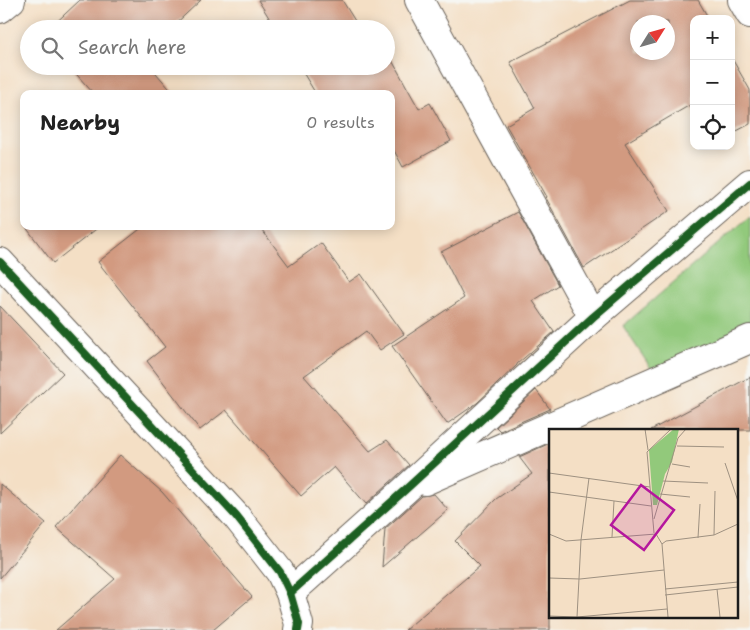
<!DOCTYPE html>
<meta charset="utf-8">
<style>
:root{--surface:#fff;--page:#f2f2f2;--text:#222;--muted:#767676;--line:#e0e0e0}
body{margin:0;font-family:"Shantell Sans",sans-serif;background:var(--page);color:var(--text)}
.controls{position:absolute;right:15px;top:15px;display:grid;overflow:hidden;border-radius:10px;box-shadow:0 2px 12px #0003}
.controls button{width:45px;height:45px;display:grid;place-items:center;padding:0;border:0;border-bottom:1px solid var(--line);background:var(--surface);color:var(--text);font:25px sans-serif}
.compass{position:absolute;left:630px;top:15px;width:45px;height:45px;border-radius:50%;background:var(--surface);box-shadow:0 2px 12px #0003;rotate:53deg}
.list{margin:0;padding:0;list-style:none}
h2{display:flex;justify-content:space-between;align-items:center;height:65px;margin:0;padding:0 20px;font-size:21px}
h2 small{font-size:16px;font-weight:400;color:var(--muted)}
.icon{flex:none;width:28px;height:28px;fill:none;stroke:currentColor;stroke-width:2;stroke-linecap:round;stroke-linejoin:round}
.map{position:relative;flex:none;width:750px;height:630px;overflow:hidden}
.search{position:absolute;background:var(--surface);box-shadow:0 2px 12px #0003;left:20px;top:20px;width:375px;height:55px;display:flex;align-items:center;gap:12px;box-sizing:border-box;padding:0 18px;border-radius:28px;color:var(--muted);font-size:19px}
.panel{position:absolute;background:var(--surface);box-shadow:0 2px 12px #0003;left:20px;top:90px;width:375px;height:140px;border-radius:10px}
.map>svg:first-child{display:block}
.green{fill:#92c97b;stroke:#57724c}
.building{fill:#d29a80;fill-rule:evenodd}
.lines{fill:none;stroke-linecap:round;stroke-linejoin:round}
.minor-casing{stroke:#686057;stroke-width:30}
.tertiary-casing{stroke:#686057;stroke-width:30}
.minor{stroke:#fff;stroke-width:28}
.tertiary{stroke:#fff;stroke-width:28}
.cycleway-casing{stroke:#f6f6f2;stroke-width:11}
.cycleway{stroke:#1b5e20;stroke-width:8}
.inset-road{fill:none;stroke:#9e9181;stroke-width:1}
.view{fill:#b5179e;fill-opacity:0.15;stroke:#b5179e;stroke-width:2.5}
.inset-edge{fill:none;stroke:#1c1c1c;stroke-width:2.5}
</style>
<div class="map">
<svg width="750" height="630" viewBox="0 0 750 630">
<rect width="100%" height="100%" fill="#f6f6f2"/>
<filter id="ink" filterUnits="userSpaceOnUse"><feTurbulence type="fractalNoise" baseFrequency=".02" numOctaves="2"/><feDisplacementMap in="SourceGraphic" scale="10" xChannelSelector="R" yChannelSelector="G"/><feConvolveMatrix kernelMatrix="1 2 1 2 8 2 1 2 1" color-interpolation-filters="sRGB"/></filter>
<filter id="wash" filterUnits="userSpaceOnUse"><feTurbulence type="fractalNoise" baseFrequency=".0096" numOctaves="4" result="noise"/><feDisplacementMap in="SourceGraphic" scale="20" xChannelSelector="R" yChannelSelector="G"/><feGaussianBlur stdDeviation="1.12" result="paint"/><feColorMatrix in="noise" values="0 0 0 0 0 0 0 0 0 0 0 0 0 0 0 0 0 1.4 0 .05"/><feComposite in="paint" operator="in"/></filter>
<g filter="url(#wash)">
<rect width="100%" height="100%" fill="#f4dfc5"/>
<polygon class="green" points="750,216 750,343 656,376 623,326"/>
<g id="blocks">
<g class="building">
<polygon points="80,0 201,0 170,29 49,29"/>
<polygon points="258,0 342,0 360,29 276,29"/>
<path d="M630,0H698L709,19H694V112L690,105L625,143L669,211L584,268L546,198L547,197L506,125L535,108L510,62ZM638,22H668V52H638Z"/>
<polygon points="389,55 419,109 430,103 451,141 403,167 391,145 391,94 316,94 299,66 386,66 386,56"/>
<polygon points="731,57 750,90 750,124 731,134"/>
<polygon points="69,66 150,66 174,94 94,94"/>
<polygon points="518,212 558,285 533,301 554,332 517,364 517,365 477,403 447,424 392,346 464,298 441,252"/>
<polygon points="25,226 100,226 53,263"/>
<polygon points="144,226 259,226 289,266 321,243 349,282 361,274 404,334 380,350 366,331 304,376 370,451 387,440 409,465 366,504 334,467 301,496 226,410 200,430 147,361 165,347 98,262"/>
<polygon points="0,306 63,373 0,433"/>
<polygon points="750,377 750,430 651,430"/>
<polygon points="536,390 550,409 500,431 496,427"/>
<polygon points="550,443 550,630 405,630 480,566 455,541 496,499 532,474 519,457"/>
<polygon points="120,455 162,492 252,597 213,630 56,630 115,579 56,527"/>
<polygon points="0,484 46,523 0,578"/>
<polygon points="434,494 448,510 382,567 385,529 422,496"/>
</g>
</g>
</g>
<g filter="url(#ink)">
<use href="#blocks" fill-opacity="0" stroke="#686057" stroke-width="1"/>
<g class="lines">
<defs>
<g id="minor">
<polyline points="419,0 593,317"/>
<polyline points="742,0 750,14"/>
<polyline points="0,9 11,0"/>
<polyline points="425,481 750,339"/>
<polyline points="290,593 405,490 593,317 750,183"/>
</g>
<polyline id="tertiary" points="0,262 236,516 280,572 290,593 299,624 298,630"/>
</defs>
<use href="#minor" class="minor-casing"/>
<use href="#tertiary" class="tertiary-casing"/>
<use href="#minor" class="minor"/>
<use href="#tertiary" class="tertiary"/>
<defs>
<g id="cycleway">
<polyline points="0,262 236,516 280,572 290,593 299,624 298,630"/>
<polyline points="290,593 405,490 593,317 750,183"/>
</g>
</defs>
<use href="#cycleway" class="cycleway-casing"/>
<use href="#cycleway" class="cycleway"/>
</g>
</g>
<g transform="translate(549 429)">
<rect width="189" height="189" fill="#f4dfc5"/>
<path d="M125,0H130L123,33L116,45L108,76H104L100,21Z" fill="#92c97b"/>
<path class="inset-road" d="M96,0L99,21M128,17L175,18M176,34L189,72M123,35L141,38M0,44L101,58M114,52L159,54M0,63L102,77M111,65L141,68M105,90L129,9L137,0M105,104L98,23L122,0M0,105L17,112L107,105L113,115L119,188M165,106L166,62M63,108L65,72M149,109L151,75M113,115L117,112L165,106L189,95M0,149L31,150L115,141M116,160L189,153M168,160L171,188M116,166L189,158M0,187L28,188L118,180M28,188L32,111L40,49"/>
<path class="view" d="M92,56L125,81L95,121L62,96Z"/>
<rect width="189" height="189" class="inset-edge"/>
</g>
</svg>
<div class="controls">
<button>+</button>
<button>−</button>
<button><svg class="icon" aria-label="locate" viewBox="0 0 24 24"><circle cx="12" cy="12" r="6"/><path d="M12 2v4M12 18v4M2 12h4M18 12h4"/></svg></button>
</div>
<svg class="compass" viewBox="-18 -18 36 36"><path d="M0-13l5 13h-10z" fill="#e53935"/><path d="M0 13l5-13h-10z" fill="#767676"/></svg>
<div class="search"><svg class="icon" aria-label="search" viewBox="0 0 24 24"><circle cx="10" cy="10" r="6"/><path d="M15 15l6 6"/></svg>Search here</div>
<section class="panel">
<h2>Nearby<small>0 results</small></h2>
<ul class="list">
</ul>
</section>
</div>
